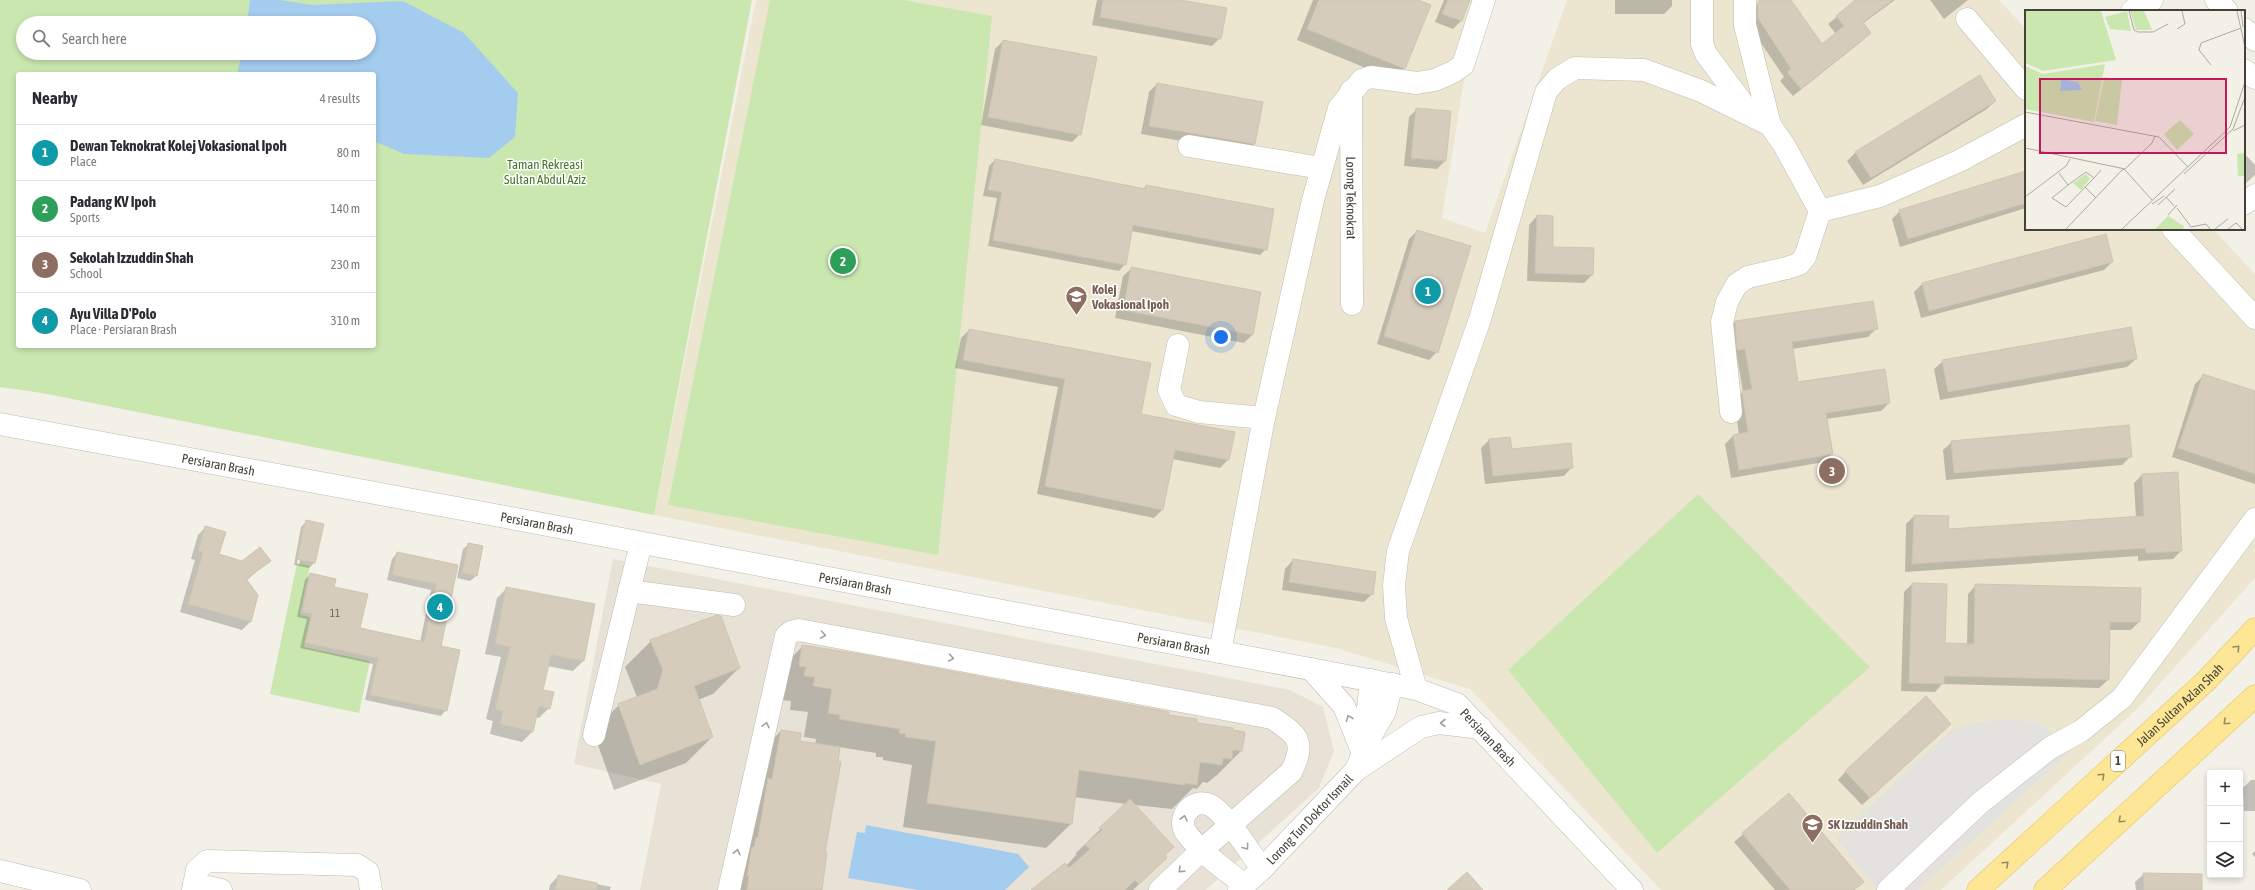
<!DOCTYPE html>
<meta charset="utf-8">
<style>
:root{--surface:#fff;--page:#f2f2f3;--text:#2b2b33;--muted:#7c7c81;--line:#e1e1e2;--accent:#ea580c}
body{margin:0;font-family:"Asap Condensed",sans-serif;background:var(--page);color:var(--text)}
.controls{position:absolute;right:12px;bottom:12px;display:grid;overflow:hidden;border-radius:4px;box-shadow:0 2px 6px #0003}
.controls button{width:36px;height:36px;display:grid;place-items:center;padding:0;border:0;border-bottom:1px solid var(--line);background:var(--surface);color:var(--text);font:20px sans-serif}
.you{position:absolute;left:1221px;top:337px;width:14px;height:14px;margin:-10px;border:3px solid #fff;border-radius:50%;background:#1a73e8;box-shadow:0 0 0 6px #1a73e833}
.badge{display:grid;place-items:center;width:26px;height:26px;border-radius:50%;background:var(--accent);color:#fff;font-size:13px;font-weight:700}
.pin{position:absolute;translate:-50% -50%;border:2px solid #fff;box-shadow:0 1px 4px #0006}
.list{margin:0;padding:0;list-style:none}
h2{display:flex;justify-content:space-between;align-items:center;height:52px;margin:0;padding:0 16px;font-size:17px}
h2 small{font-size:13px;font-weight:400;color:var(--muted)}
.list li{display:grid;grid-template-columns:26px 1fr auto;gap:12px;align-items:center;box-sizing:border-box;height:56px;padding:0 16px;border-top:1px solid var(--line)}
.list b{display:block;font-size:15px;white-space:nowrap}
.list p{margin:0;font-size:13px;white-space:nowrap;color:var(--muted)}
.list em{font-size:13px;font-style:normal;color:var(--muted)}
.icon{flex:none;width:22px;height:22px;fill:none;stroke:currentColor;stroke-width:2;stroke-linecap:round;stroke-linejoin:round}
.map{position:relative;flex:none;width:2255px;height:890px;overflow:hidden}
.search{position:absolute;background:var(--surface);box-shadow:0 2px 6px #0003;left:16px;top:16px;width:360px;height:44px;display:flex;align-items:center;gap:10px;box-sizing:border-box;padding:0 14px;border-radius:22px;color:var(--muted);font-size:15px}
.panel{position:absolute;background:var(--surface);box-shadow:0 2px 6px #0003;left:16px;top:72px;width:360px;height:276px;border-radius:4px}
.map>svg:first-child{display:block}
.residential{fill:#e7e2d5}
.education{fill:#ece6d1}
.green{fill:#cbe7b0;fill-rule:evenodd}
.parking{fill:#e4e2df}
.water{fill:#a4ccef}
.shadow{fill:#0003;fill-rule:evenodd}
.building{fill:#d5ccbc;stroke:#cfc5af}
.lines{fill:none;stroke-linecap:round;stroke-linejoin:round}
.minor-casing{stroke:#c1bbac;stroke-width:23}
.major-casing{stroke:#e2c466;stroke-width:23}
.minor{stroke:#fff;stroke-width:22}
.major{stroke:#fde696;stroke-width:22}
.oneway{stroke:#a2a09a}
.oneway2{stroke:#988b61}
.labels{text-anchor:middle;stroke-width:3;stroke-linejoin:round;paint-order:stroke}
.number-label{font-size:11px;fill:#6a6458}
.shield{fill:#fff;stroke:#7e7a72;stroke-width:1}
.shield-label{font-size:12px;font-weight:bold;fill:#464136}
.park-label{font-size:13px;fill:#42772a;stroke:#fff}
.street-label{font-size:13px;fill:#464136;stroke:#fff}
.education-label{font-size:13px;font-weight:bold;fill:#785e54;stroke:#fff;text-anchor:start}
.inset-road{fill:none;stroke:#aeaaa0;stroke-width:1}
.view{fill:#c2185b;fill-opacity:0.15;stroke:#c2185b;stroke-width:2}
.inset-edge{fill:none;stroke:#464136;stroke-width:2}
</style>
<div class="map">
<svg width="2255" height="890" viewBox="0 0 2255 890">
<rect width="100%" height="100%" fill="#f3f0e7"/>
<polygon class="residential" points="613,559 1290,690 1323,707 1334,751 1319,788 1206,890 640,890 661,784 574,764"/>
<polygon class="education" points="756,0 1492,0 1477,35 1463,86 1442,218 1485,233 1567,0 1999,0 2026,29 2026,229 2213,229 2255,274 2255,578 2138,708 1941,890 1661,890 1470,689 1336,648 654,515"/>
<g class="green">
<path d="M0,0H752L654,515L42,393L0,387ZM23,23H369V53H23ZM18,74H374V346H18Z"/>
<polygon points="770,0 903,0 992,16 938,555 668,505"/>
<polygon points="1698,494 1870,667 1657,853 1508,670"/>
<polygon points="297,563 310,566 300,615 310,617 304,647 370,661 359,713 270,694"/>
</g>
<polygon class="parking" points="2009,719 2037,722 2073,749 1918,890 1878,890 1836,838 1952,730 1979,722"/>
<g class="water">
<polygon points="250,0 280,0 312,5 403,1 464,33 518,93 515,137 489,158 404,154 374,141 374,74 237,74 242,53 369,53 369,23 247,23"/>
<polygon points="866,825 1018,854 1029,867 1005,890 918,890 848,878 857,832 865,833"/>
</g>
<g class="shadow">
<polygon points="1097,0 1174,0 1220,38 1212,46 1092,25"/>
<polygon points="1313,0 1416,0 1404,68 1393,79 1297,40"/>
<polygon points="1444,0 1469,0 1461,21 1453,29 1435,22"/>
<polygon points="1615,0 1672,0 1672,6 1664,14 1615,14"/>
<polygon points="1762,0 1789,0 1822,45 1836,34 1828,24 1858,0 1895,0 1862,24 1870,33 1862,41 1793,96 1780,81 1784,77 1750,27 1750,11"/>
<polygon points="1930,0 1968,0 1944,19"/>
<polygon points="1003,41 1080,134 1072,142 981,125 995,49"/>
<polygon points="1980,76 1995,101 1987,109 1863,185 1847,161 1855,153"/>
<polygon points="1157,84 1262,102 1254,144 1246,152 1141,134 1149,92"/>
<polygon points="1417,109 1445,161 1437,169 1404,166 1409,117"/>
<polygon points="2244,153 2255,165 2255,175 2244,185"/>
<polygon points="995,160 1143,189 1146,186 1266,249 1260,255 1131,231 1125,264 1119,271 988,246 997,198 983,196 989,166"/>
<polygon points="2026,172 2026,208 1900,247 1892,219 1900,211"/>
<polygon points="1537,216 1552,248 1592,275 1584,283 1527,281 1529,225"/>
<polygon points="1417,231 1437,352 1429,360 1377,344 1409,239"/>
<polygon points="2105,235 2112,262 2104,270 1921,318 1914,292 1922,284"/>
<polygon points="1132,268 1260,293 1252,335 1244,343 1115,318 1123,276"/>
<polygon points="1735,322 1876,329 1868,337 1792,349 1797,383 1889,403 1881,411 1826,419 1832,454 1824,462 1731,478 1725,444 1733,436 1739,435 1734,400 1743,392 1737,357 1730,358 1727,331"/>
<polygon points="969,330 1139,415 1233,433 1228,460 1220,468 1172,459 1162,510 1154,518 1037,494 1058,387 955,368 961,338"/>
<polygon points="2136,359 2127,367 1940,400 1934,369 1943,361"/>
<polygon points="2204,375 2255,392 2255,484 2172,457 2195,384"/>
<polygon points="1510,438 1511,450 1572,467 1564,476 1485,484 1481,448 1489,440"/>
<polygon points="1952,442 2131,456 2122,465 1946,480 1943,450"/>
<polygon points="2142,475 2181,551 2173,559 2138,561 2138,556 1905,572 1906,524 1914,516 1947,530 2136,518 2134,483"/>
<path d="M306,522L314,563L309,568L294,565L301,527ZM304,526H306L299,565L297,564Z"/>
<polygon points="206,527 218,555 242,562 269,561 246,581 250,622 242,630 180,612 195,560 191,559 198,535"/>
<polygon points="469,544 476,576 470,581 457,578 463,549"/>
<polygon points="397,553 457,565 440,646 446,710 441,716 365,700 373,664 300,648 307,619 297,617 305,580 310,574 333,588 359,629 420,642 431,590 387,580 392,559"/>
<polygon points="1293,560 1372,594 1364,602 1282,590 1285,569"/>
<polygon points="1912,584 1944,644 1967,645 1968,594 1976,585 2140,589 2139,622 2131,630 2109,630 2108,680 2099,688 1942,684 1935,692 1901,691 1904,592"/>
<polygon points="507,588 594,605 583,661 573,671 547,666 542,691 549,708 539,718 536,717 532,732 522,742 490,734 493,721 486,719 501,657 485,654 497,598"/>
<polygon points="651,641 739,668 713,694 698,700 712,737 686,763 614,790 593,731 619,705 637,697 625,667"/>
<polygon points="802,647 1167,716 1196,724 1241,751 1217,775 1207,783 1203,782 1197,789 1193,788 1172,809 1134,805 1166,858 1133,890 1033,890 1053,872 1055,874 1066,866 1077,854 1075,854 1126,804 1074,797 1071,824 1046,848 903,827 912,765 883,760 883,757 876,757 876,753 839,747 820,890 724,890 757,755 781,731 799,742 815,745 816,739 804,737 808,712 790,710 791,701 781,700 778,671"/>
<polygon points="1942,732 1862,805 1838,780 1846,771"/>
<polygon points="2251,780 2255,780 2255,811 2244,811 2243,788"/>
<polygon points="1789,795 1854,890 1775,890 1734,842"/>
<polygon points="2255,851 2255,857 2252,854"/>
<polygon points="2144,874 2201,890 2136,890 2135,882"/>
<polygon points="558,876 611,887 610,890 549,890 550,885"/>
</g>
<g class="building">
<polygon points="1103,0 1180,0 1227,8 1221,39 1100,17"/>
<polygon points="1319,0 1418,0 1431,5 1405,69 1307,29"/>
<polygon points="1448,0 1470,0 1462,21 1442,14"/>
<polygon points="1760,0 1791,0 1822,44 1844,26 1836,16 1855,0 1893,0 1863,22 1871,33 1801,89 1787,72 1791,69 1758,18 1758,2"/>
<polygon points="1003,40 1097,57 1081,135 988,117"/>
<polygon points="1980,75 1996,101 1871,178 1855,152"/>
<polygon points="1157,83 1263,102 1255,144 1149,126"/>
<polygon points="1416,108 1451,111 1446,161 1411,158"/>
<polygon points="995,159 1145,189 1146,185 1274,209 1267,250 1133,225 1126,265 993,240 1002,192 988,190"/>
<polygon points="2026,171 2026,203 1908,239 1899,210"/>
<polygon points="1537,215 1553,216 1553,247 1594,248 1593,275 1535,273"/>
<polygon points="1417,230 1471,246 1438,353 1384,336"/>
<polygon points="2106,234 2113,262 1929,311 1922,283"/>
<polygon points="1131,267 1261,292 1253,335 1123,310"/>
<polygon points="1873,301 1878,329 1792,342 1798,382 1885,369 1890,403 1826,413 1833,454 1739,470 1733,435 1748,432 1742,391 1752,389 1745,349 1737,350 1735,321"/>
<polygon points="2131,327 2137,359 1948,392 1942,360"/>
<polygon points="969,329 1151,363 1141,414 1235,432 1229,460 1175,450 1163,510 1045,486 1065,379 963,360"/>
<polygon points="2203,374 2255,391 2255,474 2178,448"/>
<polygon points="2129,425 2132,457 1954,473 1951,441"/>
<polygon points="1510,437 1512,449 1571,443 1573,468 1493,476 1489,439"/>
<polygon points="2178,472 2182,551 2146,553 2146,548 1912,564 1914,515 1949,516 1948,529 2144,516 2142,474"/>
<polygon points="306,520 324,524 315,563 297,559"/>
<polygon points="205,526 226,532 219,554 242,561 260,547 271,561 246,579 258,595 251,622 188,604 203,552 198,551"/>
<polygon points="468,543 483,546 477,576 462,573"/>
<polygon points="397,552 458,565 441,646 460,650 447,711 370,695 378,658 305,643 312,614 302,612 310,573 336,579 334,587 368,594 360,628 424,642 436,584 392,575"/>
<polygon points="1293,559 1376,572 1373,595 1289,582"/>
<polygon points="1912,583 1947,584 1945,643 1974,644 1975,584 2141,588 2140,622 2110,622 2109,680 1944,676 1944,684 1909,683"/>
<polygon points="506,587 595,604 584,661 551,655 543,690 554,692 550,709 539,706 533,732 500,724 503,711 495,709 510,647 495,644"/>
<polygon points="717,615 721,616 740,668 694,686 713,737 640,765 618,704 657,689 663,670 650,640"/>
<polygon points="802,645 865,655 1169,712 1168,715 1197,719 1197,723 1233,728 1233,730 1245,732 1242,751 1233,750 1232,759 1223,758 1222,765 1200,762 1197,785 1184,783 1184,785 1079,770 1072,824 927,803 936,741 906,737 906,734 899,733 900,729 839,719 840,715 828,713 832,689 813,686 815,677 804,676 806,667 799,666"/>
<polygon points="1926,696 1951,724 1870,798 1845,771"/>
<polygon points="781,730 801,733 800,741 840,747 838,762 841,762 825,852 827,852 822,890 747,890 749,876 747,876 751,851 752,847 754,847 756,838 758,838 768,778 772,779"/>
<polygon points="1789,793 1864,882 1854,890 1790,890 1742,833"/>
<polygon points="1130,799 1174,847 1165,855 1167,858 1139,884 1135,880 1125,890 1031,890 1065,863 1069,868 1090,849 1085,845 1103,829 1099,828"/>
<polygon points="1467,872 1483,890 1447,890"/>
<polygon points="2143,873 2202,874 2202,890 2144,890"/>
<polygon points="558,875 597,883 597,890 555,890"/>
</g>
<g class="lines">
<defs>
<g id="minor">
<polyline points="1702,0 1702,44 1706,54 1750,113"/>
<polyline points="1745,0 1745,25 1770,125"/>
<polyline points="2216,0 2227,11"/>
<polyline points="2132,11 2144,1 2152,0"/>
<polyline points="1967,19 2026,89"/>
<polyline points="2244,29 2255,40"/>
<polyline points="2244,70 2255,78"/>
<path id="s1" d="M1351,91L1352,304"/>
<polyline points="1189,146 1321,168"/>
<polyline points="2244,204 2255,195"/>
<polyline points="1820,211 1880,196 1959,161 2026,125"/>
<polyline points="2173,229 2255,318"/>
<polyline points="1178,345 1169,390 1176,405 1199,412 1264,418"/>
<path id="s2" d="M0,424L500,516L1416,689L1457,704L1632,890"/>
<polyline points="629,591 734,605"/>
<polyline points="1220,652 1264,418 1313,200 1339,108 1362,80 1371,77 1417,83 1435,80 1453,72 1463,65 1484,0"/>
<polyline points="1311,669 1344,706 1363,754"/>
<polyline points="1416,689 1396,618 1394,585 1398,551 1480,319 1546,92 1557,79 1575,68 1644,70 1701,91 1770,125 1784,145 1820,211 1805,257 1799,264 1787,268 1748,277 1737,284 1727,302 1722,322 1731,412"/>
<polyline points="594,735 641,543"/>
<polyline points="1369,739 1367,716 1371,680"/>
<polyline points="1356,770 1421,727 1439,723 1481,728"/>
<polyline points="0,871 80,890"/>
<polyline points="194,884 221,890"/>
<path d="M1244,885C1225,869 1202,854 1187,834C1175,819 1192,797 1210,805C1225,812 1251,854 1262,869"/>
<polyline points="193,890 197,870 207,861 357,865 368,872 371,890"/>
<path d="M729,890L786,636L791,632L799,630L1272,718C1297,734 1307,742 1291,772L1202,850L1160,890"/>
<path id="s3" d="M1239,890L1262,869L1356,770L1369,739L1385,711L1392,684"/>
<polyline points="1888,890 1980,803 2050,748 2081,731 2122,698 2255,519"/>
</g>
<g id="major">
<path id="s4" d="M1978,890L2206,681L2255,629"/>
<polyline points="2045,890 2255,696"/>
</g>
</defs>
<use href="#minor" class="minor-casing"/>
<use href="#major" class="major-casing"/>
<use href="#minor" class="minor"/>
<use href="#major" class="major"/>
</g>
<defs><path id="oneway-chevron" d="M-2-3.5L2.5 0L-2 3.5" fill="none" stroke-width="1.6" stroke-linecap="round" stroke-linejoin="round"/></defs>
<g class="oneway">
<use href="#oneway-chevron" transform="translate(823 635) rotate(10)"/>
<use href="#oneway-chevron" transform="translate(951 658) rotate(10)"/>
<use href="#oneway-chevron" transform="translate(1349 718) rotate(-112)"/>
<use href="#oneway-chevron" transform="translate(1443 723) rotate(-180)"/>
<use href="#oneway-chevron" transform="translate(766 725) rotate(-77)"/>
<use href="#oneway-chevron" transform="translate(1184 818) rotate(-78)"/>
<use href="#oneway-chevron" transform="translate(1246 847) rotate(54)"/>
<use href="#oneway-chevron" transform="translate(737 852) rotate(-77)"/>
<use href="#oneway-chevron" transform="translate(1181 870) rotate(136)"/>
</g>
<g class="oneway2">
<use href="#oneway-chevron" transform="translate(2237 648) rotate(-47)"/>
<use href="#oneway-chevron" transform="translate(2226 722) rotate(137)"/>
<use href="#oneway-chevron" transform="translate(2102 776) rotate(-43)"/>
<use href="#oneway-chevron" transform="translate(2121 820) rotate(137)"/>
<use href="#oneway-chevron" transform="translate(2006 864) rotate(-43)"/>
</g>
<defs>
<symbol id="school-pin" viewBox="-11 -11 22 30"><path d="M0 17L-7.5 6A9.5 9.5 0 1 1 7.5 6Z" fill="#8d6e63" stroke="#fff"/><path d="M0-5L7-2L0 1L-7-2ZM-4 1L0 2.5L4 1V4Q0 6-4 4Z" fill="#fff"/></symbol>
</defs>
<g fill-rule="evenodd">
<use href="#school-pin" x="1064" y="284" width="25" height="34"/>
<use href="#school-pin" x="1800" y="812" width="25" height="34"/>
</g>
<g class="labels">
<g class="number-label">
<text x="335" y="617">11</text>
</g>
<rect class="shield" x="2111" y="751" width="14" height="20" rx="3"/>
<g class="shield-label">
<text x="2118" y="765">1</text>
</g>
<g class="park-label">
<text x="545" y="169">Taman Rekreasi<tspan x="545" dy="15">Sultan Abdul Aziz</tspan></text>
</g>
<g class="street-label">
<text dy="5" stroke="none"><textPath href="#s1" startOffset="107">Lorong Teknokrat</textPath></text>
<text dy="5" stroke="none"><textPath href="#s2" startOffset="222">Persiaran Brash</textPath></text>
<text dy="5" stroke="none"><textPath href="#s2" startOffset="546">Persiaran Brash</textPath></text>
<text dy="5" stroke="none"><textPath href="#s2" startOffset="870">Persiaran Brash</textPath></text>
<text dy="5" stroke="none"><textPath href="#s2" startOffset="1194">Persiaran Brash</textPath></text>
<text dy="5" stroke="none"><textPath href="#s4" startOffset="274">Jalan Sultan Azlan Shah</textPath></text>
<text dy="5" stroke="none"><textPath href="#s2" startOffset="1530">Persiaran Brash</textPath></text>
<text dy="5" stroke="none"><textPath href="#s3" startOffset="100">Lorong Tun Doktor Ismail</textPath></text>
</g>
<g class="education-label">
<text x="1092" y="294">Kolej<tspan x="1092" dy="15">Vokasional Ipoh</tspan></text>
<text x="1828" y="829">SK Izzuddin Shah</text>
</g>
</g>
<g transform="translate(2025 10)">
<rect width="220" height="220" fill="#f3f0e7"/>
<path d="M0,1H76L91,50L18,61L0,53ZM102,1L106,21L85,19L80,7ZM105,1H119L127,20H111ZM80,54L69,112L0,99V56L18,64ZM79,67L97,70L92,115L70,111ZM155,110L169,124L152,140L139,124ZM220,143V166H213L212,144ZM61,164L65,169L56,180L48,173ZM143,206L159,216L158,219H130Z" fill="#cbe7b0"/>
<path d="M36,69L53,72L57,80L35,81Z" fill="#a4ccef"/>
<path class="inset-road" d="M104,1L109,20L113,22H128L143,14M212,1L220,37M216,1L218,17M152,19L160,14L157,1M186,55L174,40L176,33L216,18M0,102L134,127L163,157M208,121L220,115M0,138L100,159L97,160M100,159L127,133L130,126M100,160L127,190M34,163L43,175L61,162L69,168L76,160M159,164L208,119L220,87M43,175L27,188L41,197L69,168M60,177L71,188M0,187L41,156L45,149M141,187L149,196M127,194L139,186M133,195L150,179M152,198L166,217M143,205L152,195L149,198M166,217L181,214L185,219M41,219L97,160M97,219L205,117L220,72M190,219L203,209M203,219L211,213L217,219"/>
<path class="view" d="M15,69H201V143H15Z"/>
<rect width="220" height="220" class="inset-edge"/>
</g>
</svg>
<div class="controls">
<button>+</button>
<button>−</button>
<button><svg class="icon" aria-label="layers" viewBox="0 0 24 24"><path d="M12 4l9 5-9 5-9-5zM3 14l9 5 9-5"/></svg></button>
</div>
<div class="you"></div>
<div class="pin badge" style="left:1428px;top:291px;background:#0f9aa8">1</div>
<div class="pin badge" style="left:843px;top:261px;background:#2e9e5b">2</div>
<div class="pin badge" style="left:1832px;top:471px;background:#8d6e63">3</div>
<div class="pin badge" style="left:440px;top:607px;background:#0f9aa8">4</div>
<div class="search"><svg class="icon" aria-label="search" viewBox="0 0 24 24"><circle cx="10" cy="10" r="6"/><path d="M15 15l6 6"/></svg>Search here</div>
<section class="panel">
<h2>Nearby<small>4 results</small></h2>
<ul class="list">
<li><span class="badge" style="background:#0f9aa8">1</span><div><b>Dewan Teknokrat Kolej Vokasional Ipoh</b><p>Place</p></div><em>80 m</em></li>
<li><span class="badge" style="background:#2e9e5b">2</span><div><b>Padang KV Ipoh</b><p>Sports</p></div><em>140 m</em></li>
<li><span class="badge" style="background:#8d6e63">3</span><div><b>Sekolah Izzuddin Shah</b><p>School</p></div><em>230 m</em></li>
<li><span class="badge" style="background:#0f9aa8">4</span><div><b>Ayu Villa D'Polo</b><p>Place · Persiaran Brash</p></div><em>310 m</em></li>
</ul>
</section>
</div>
